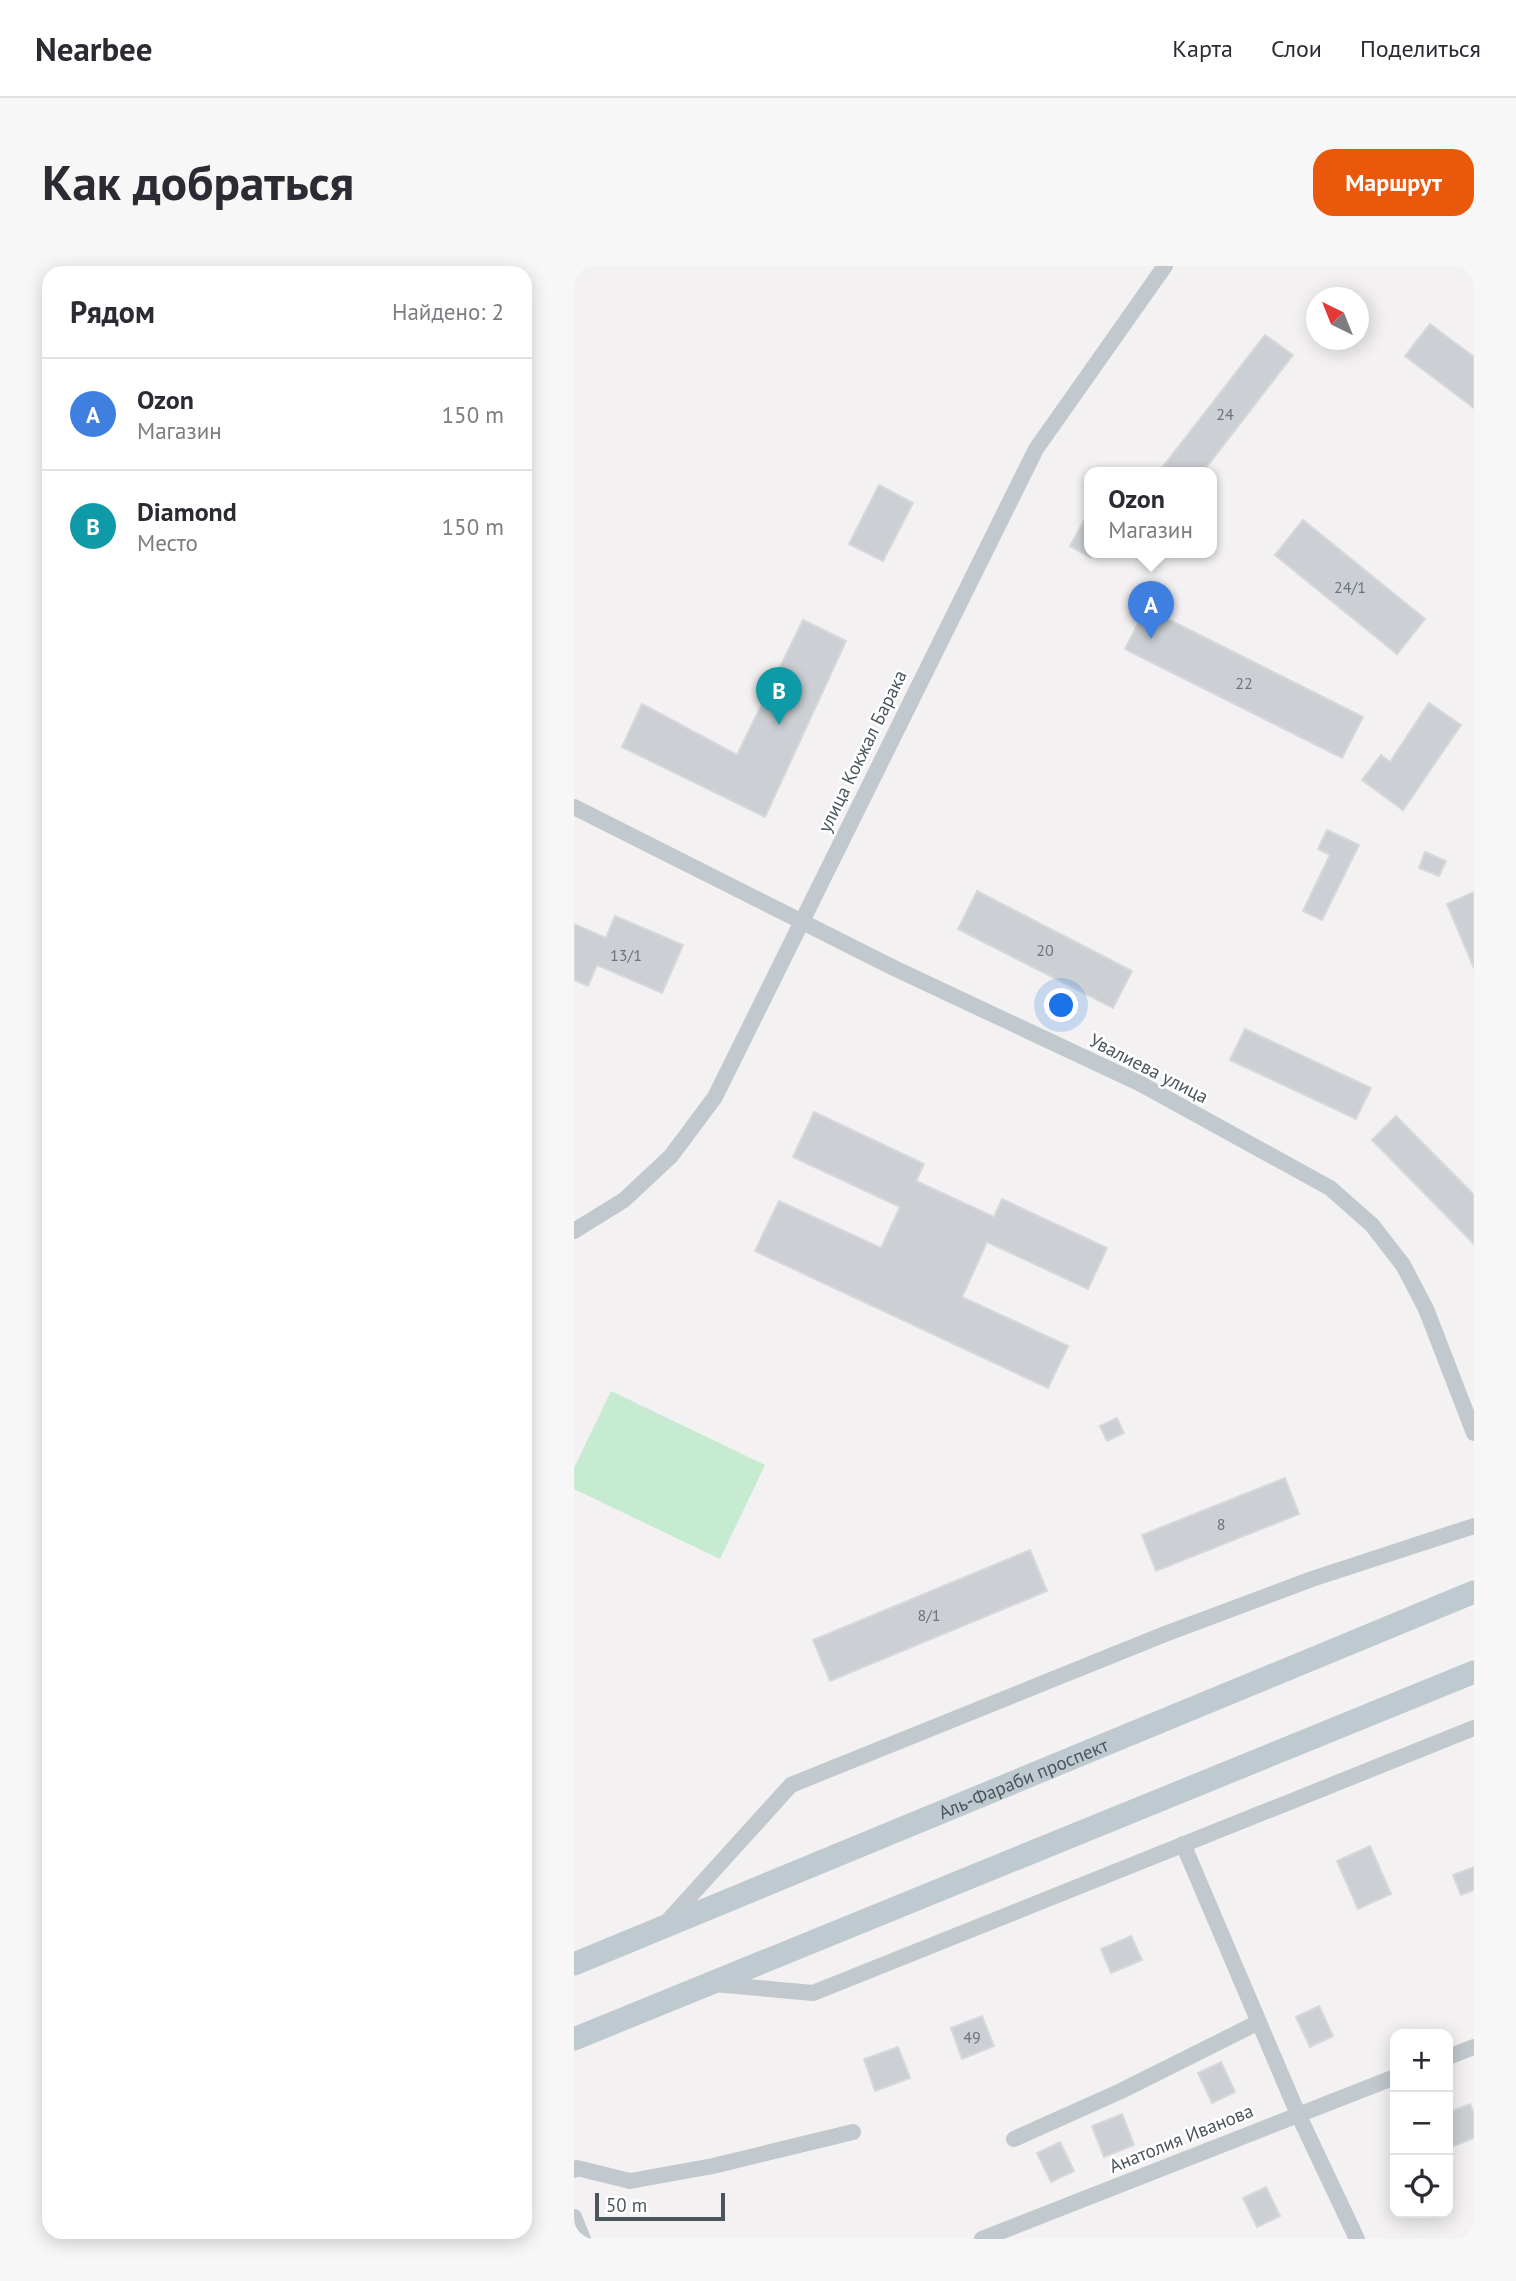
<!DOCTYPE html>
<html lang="ru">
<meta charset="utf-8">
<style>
:root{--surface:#fff;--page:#f7f7f7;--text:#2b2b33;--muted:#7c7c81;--line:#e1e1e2;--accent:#ea580c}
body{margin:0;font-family:"PT Sans",sans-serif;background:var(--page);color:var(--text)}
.controls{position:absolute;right:21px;bottom:21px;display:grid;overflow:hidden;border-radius:14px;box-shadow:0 4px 18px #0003}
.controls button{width:63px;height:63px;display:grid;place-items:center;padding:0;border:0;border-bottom:2px solid var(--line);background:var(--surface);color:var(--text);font:35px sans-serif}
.compass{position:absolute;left:732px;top:21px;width:63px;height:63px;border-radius:50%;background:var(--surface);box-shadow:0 4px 18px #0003;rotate:317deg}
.scale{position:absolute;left:21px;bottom:18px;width:130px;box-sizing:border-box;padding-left:7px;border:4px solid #4b565c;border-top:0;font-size:19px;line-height:24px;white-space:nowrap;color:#4b565c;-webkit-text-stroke:5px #fff;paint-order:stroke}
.you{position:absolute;left:488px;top:740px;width:24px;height:24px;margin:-18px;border:5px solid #fff;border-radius:50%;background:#1a73e8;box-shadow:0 0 0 10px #1a73e833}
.badge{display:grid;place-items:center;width:46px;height:46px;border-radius:50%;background:var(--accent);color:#fff;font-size:23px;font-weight:700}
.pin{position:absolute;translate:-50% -58px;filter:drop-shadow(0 2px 4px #0008)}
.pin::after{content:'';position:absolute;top:37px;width:24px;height:21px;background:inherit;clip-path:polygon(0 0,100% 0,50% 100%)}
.popup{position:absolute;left:510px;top:201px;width:133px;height:91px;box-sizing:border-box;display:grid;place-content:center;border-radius:14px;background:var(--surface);filter:drop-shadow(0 2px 5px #0005);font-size:23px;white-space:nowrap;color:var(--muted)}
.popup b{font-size:26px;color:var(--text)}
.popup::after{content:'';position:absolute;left:50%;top:100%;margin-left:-14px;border:14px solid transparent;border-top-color:var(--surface)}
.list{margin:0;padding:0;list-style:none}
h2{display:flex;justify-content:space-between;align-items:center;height:91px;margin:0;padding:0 28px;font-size:30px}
h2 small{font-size:23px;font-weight:400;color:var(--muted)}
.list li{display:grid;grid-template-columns:46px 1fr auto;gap:21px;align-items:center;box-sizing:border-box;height:112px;padding:0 28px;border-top:2px solid var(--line)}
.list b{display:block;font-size:26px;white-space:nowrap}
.list p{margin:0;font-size:23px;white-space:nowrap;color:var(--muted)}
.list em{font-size:23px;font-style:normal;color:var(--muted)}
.icon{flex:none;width:38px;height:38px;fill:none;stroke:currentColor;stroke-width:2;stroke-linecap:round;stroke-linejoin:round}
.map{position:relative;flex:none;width:900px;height:1973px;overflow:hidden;border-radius:21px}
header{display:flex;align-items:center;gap:42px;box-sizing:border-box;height:98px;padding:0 35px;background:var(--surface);border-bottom:2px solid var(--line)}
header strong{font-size:33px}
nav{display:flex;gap:38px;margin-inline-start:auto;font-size:24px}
.intro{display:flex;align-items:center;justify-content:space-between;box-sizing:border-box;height:168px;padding:0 42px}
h1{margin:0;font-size:49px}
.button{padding:18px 32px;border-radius:21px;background:var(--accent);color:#fff;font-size:24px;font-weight:700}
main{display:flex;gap:42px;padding:0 42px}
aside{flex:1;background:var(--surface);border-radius:21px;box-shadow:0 4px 18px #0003}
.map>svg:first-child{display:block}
.green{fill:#c6ebd1}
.building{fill:#cccfd3;stroke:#d6d8db;stroke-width:2}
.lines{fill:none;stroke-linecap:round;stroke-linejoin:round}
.street{stroke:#c1c9ce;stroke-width:16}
.secondary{stroke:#bfc9d0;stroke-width:23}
.labels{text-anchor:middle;stroke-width:5;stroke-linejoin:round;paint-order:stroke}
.number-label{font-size:16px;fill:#6b747a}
.street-label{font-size:19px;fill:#4b565c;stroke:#fff}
</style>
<header>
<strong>Nearbee</strong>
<nav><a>Карта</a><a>Слои</a><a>Поделиться</a></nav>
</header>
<div class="intro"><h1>Как добраться</h1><a class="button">Маршрут</a></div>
<main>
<aside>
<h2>Рядом<small>Найдено: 2</small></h2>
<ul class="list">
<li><span class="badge" style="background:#3f7fe0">A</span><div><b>Ozon</b><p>Магазин</p></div><em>150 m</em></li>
<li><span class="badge" style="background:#0f9aa8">B</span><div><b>Diamond</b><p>Место</p></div><em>150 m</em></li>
</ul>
</aside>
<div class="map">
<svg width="900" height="1973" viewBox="0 0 900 1973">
<rect width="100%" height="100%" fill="#f3f1f1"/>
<polygon class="green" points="37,1125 191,1199 146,1293 0,1223 0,1202"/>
<g class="building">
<polygon points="856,58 900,91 900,142 831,90"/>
<polygon points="691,69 719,89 628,207 584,207"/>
<polygon points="305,219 339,237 309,295 275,278"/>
<polygon points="516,244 516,291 496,280"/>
<polygon points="729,254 851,353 823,388 701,289"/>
<polygon points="572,342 789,451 768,492 551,383"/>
<polygon points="229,354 272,375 191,551 48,481 68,438 163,489"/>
<polygon points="855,437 887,459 829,544 788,514 807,489 816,496"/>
<polygon points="753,564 785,579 748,654 729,645 756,589 744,583"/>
<polygon points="851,586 872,595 865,610 845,602"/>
<polygon points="403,625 558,705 539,742 384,663"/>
<polygon points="900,626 900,702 873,638"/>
<polygon points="41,650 109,679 88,727 23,699 14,720 0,714 0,658 32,672"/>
<polygon points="671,763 797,822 782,853 656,794"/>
<polygon points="240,846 350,898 342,915 420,951 428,933 533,982 514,1023 413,976 388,1031 494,1080 474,1122 181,985 205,935 307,982 326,941 219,891"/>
<polygon points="822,850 900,929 900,978 798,874"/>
<polygon points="543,1152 550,1167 533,1175 526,1160"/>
<polygon points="711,1212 725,1248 582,1305 568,1269"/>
<polygon points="456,1284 473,1325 256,1415 239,1374"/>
<polygon points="796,1580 817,1628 784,1643 763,1595"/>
<polygon points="900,1601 900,1624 887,1629 879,1609"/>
<polygon points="557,1670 568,1694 537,1707 527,1683"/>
<polygon points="745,1740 759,1770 736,1781 722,1751"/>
<polygon points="408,1750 420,1780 388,1793 377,1762"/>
<polygon points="324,1781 336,1812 301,1825 290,1793"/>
<polygon points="647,1796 661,1826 638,1837 624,1807"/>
<polygon points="896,1838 900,1848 900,1872 877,1881 874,1872 874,1847"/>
<polygon points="548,1848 560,1879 530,1891 518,1860"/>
<polygon points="486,1876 500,1905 477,1916 463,1887"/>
<polygon points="692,1921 706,1950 683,1961 669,1932"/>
</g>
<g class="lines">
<g class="street">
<polyline points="0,541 320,702 567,818 756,922 798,959 829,999 852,1043 900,1167"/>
<polyline points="0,965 50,934 97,890 141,831 462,183 591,0"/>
<polyline points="609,1578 724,1848 783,1973"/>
<polyline points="91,1658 217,1519 591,1368 738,1313 900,1260"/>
<polyline points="140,1718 239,1727 900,1462"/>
<polyline points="874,1791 900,1781"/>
<polyline points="440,1873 547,1825 685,1756"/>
<polyline points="0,1904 3,1902 56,1915 139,1900 279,1866"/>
<polyline points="0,1951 9,1973"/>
<polyline points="408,1973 821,1811"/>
</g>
<g class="secondary">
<path id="s1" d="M0,1698L900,1326"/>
<polyline points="0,1773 900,1406"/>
</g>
</g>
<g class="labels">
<g class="number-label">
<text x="651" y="154">24</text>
<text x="776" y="327">24/1</text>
<text x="670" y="423">22</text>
<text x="471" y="690">20</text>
<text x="52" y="695">13/1</text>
<text x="647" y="1264">8</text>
<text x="355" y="1355">8/1</text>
<text x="398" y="1777">49</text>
</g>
<g class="street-label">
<text transform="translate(288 485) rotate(-64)" y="7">улица Кокжал Барака</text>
<text transform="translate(575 802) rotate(27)" y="7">Увалиева улица</text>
<text dy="7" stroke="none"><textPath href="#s1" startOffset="486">Аль-Фараби проспект</textPath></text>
<text transform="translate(607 1872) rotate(-22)" y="7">Анатолия Иванова</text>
</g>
</g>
</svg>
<div class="controls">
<button>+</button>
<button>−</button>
<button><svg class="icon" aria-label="locate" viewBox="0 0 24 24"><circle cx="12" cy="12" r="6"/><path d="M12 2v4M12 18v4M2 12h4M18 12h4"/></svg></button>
</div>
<svg class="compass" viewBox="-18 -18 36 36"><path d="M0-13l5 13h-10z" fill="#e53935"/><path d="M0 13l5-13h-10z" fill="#7c7c81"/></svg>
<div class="scale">50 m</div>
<div class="you"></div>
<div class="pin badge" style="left:577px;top:373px;background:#3f7fe0">A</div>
<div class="popup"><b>Ozon</b>Магазин</div>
<div class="pin badge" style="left:205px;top:459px;background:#0f9aa8">B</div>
</div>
</main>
